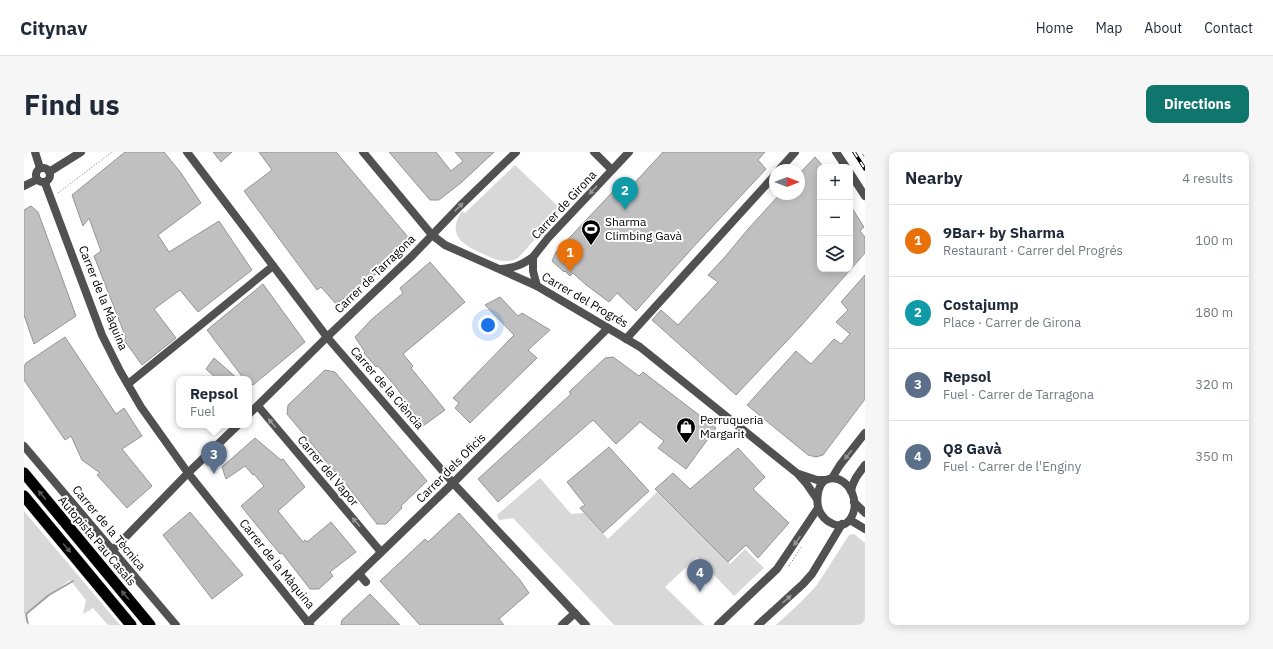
<!DOCTYPE html>
<meta charset="utf-8">
<style>
:root{--surface:#fff;--page:#f6f6f7;--text:#1f2937;--muted:#747a83;--line:#e0e1e3;--accent:#0f766e}
body{margin:0;font-family:"IBM Plex Sans",sans-serif;background:var(--page);color:var(--text)}
.controls{position:absolute;right:12px;top:12px;display:grid;overflow:hidden;border-radius:8px;box-shadow:0 2px 10px #0003}
.controls button{width:36px;height:36px;display:grid;place-items:center;padding:0;border:0;border-bottom:1px solid var(--line);background:var(--surface);color:var(--text);font:20px sans-serif}
.compass{position:absolute;left:745px;top:12px;width:36px;height:36px;border-radius:50%;background:var(--surface);box-shadow:0 2px 10px #0003;rotate:90deg}
.you{position:absolute;left:464px;top:173px;width:14px;height:14px;margin:-10px;border:3px solid #fff;border-radius:50%;background:#1a73e8;box-shadow:0 0 0 6px #1a73e833}
.badge{display:grid;place-items:center;width:26px;height:26px;border-radius:50%;background:var(--accent);color:#fff;font-size:13px;font-weight:700}
.pin{position:absolute;translate:-50% -33px;filter:drop-shadow(0 1px 2px #0008)}
.pin::after{content:'';position:absolute;top:21px;width:14px;height:12px;background:inherit;clip-path:polygon(0 0,100% 0,50% 100%)}
.popup{position:absolute;left:152px;top:224px;width:76px;height:52px;box-sizing:border-box;display:grid;place-content:center;border-radius:8px;background:var(--surface);filter:drop-shadow(0 1px 3px #0005);font-size:13px;white-space:nowrap;color:var(--muted)}
.popup b{font-size:15px;color:var(--text)}
.popup::after{content:'';position:absolute;left:50%;top:100%;margin-left:-8px;border:8px solid transparent;border-top-color:var(--surface)}
.list{margin:0;padding:0;list-style:none}
h2{display:flex;justify-content:space-between;align-items:center;height:52px;margin:0;padding:0 16px;font-size:17px}
h2 small{font-size:13px;font-weight:400;color:var(--muted)}
.list li{display:grid;grid-template-columns:26px 1fr auto;gap:12px;align-items:center;box-sizing:border-box;height:72px;padding:0 16px;border-top:1px solid var(--line)}
.list b{display:block;font-size:15px;white-space:nowrap}
.list p{margin:0;font-size:13px;white-space:nowrap;color:var(--muted)}
.list em{font-size:13px;font-style:normal;color:var(--muted)}
.icon{flex:none;width:22px;height:22px;fill:none;stroke:currentColor;stroke-width:2;stroke-linecap:round;stroke-linejoin:round}
.map{position:relative;flex:none;width:841px;height:473px;overflow:hidden;border-radius:8px}
header{display:flex;align-items:center;gap:24px;box-sizing:border-box;height:56px;padding:0 20px;background:var(--surface);border-bottom:1px solid var(--line)}
header strong{font-size:19px}
nav{display:flex;gap:22px;margin-inline-start:auto;font-size:14px}
.intro{display:flex;align-items:center;justify-content:space-between;box-sizing:border-box;height:96px;padding:0 24px}
h1{margin:0;font-size:28px}
.button{padding:10px 18px;border-radius:8px;background:var(--accent);color:#fff;font-size:14px;font-weight:700}
main{display:flex;gap:24px;padding:0 24px}
aside{flex:1;background:var(--surface);border-radius:8px;box-shadow:0 2px 10px #0003}
.map>svg:first-child{display:block}
.green{fill:#d8d8d8}
.lines{fill:none;stroke-linecap:round;stroke-linejoin:round}
.stream{stroke:#9f9f9f;stroke-width:2}
.building{fill:#c0c0c0;stroke:#959595}
.highway-casing{stroke:#dbdbdb;stroke-width:12}
.path{stroke:#737373;stroke-width:1;stroke-dasharray:1 2;stroke-linecap:butt}
.minor{stroke:#515151;stroke-width:8}
.highway{stroke:#000;stroke-width:11}
.rail-casing{stroke:#000;stroke-width:3.5}
.rail{stroke:#fff;stroke-width:2;stroke-dasharray:6;stroke-linecap:butt}
.oneway{fill:#979797}
.oneway2{fill:#595959}
.labels{text-anchor:middle;stroke-width:4;stroke-linejoin:round;paint-order:stroke}
.street-label{font-size:12px;fill:#000;stroke:#fff}
.poi-label{font-size:12px;fill:#000;stroke:#fff;text-anchor:start}
</style>
<header>
<strong>Citynav</strong>
<nav><a>Home</a><a>Map</a><a>About</a><a>Contact</a></nav>
</header>
<div class="intro"><h1>Find us</h1><a class="button">Directions</a></div>
<main>
<div class="map">
<svg width="841" height="473" viewBox="0 0 841 473">
<rect width="100%" height="100%" fill="#fff"/>
<g class="green">
<path d="M491,13L538,58L494,106C481,113 471,107 459,102C439,93 422,83 438,59L441,61Z"/>
<polygon points="516,326 547,362 560,361 584,387 633,340 706,412 721,397 740,416 710,444 673,405 641,435 680,473 590,473 489,366 475,368 473,363"/>
<polygon points="0,359 95,472 96,473 84,473 69,456 59,462 62,448 46,428 0,462 2,473 0,473"/>
<polygon points="830,382 841,391 841,473 752,473 778,449 793,433 825,383"/>
</g>
<g class="lines">
<polyline class="stream" points="4,473 2,462 25,443 49,429"/>
</g>
<g class="building">
<polygon points="101,0 140,0 157,21 177,51 134,83 145,100 195,69 228,118 174,160 156,138 130,157 152,186 118,213 100,188 102,186 70,104 77,99 65,66 59,74 48,43"/>
<polygon points="189,0 208,0 197,10"/>
<polygon points="235,0 312,0 384,85 353,115 356,119 312,152 297,135 293,138 220,39 248,18"/>
<polygon points="365,0 412,0 427,19 439,9 431,0 470,0 438,30 415,48 406,48"/>
<polygon points="639,0 741,0 734,8 742,17 672,92 612,159 593,141 585,150 561,132 549,121 546,124 541,119 540,120 528,109 532,100 596,32 603,39"/>
<polygon points="791,5 800,15 796,15 796,117 826,117 826,53 840,75 836,79 841,85 841,101 776,175 712,243 628,168 637,158 654,173 694,130 684,123 700,106 725,76 756,42 775,42 775,22"/>
<polygon points="7,54 14,60 52,164 10,192 0,163 0,58"/>
<polygon points="406,110 441,150 379,202 389,214 387,216 421,258 399,274 372,235 354,214 352,215 340,201 341,200 331,185 348,167 379,141 376,136"/>
<polygon points="841,123 841,247 799,303 792,305 784,303 723,253 772,199 787,212 810,187 817,192 826,182 812,170 824,158 817,150"/>
<polygon points="239,132 281,190 229,233 225,229 225,227 220,227 183,178"/>
<polygon points="476,145 494,164 498,161 526,178 504,198 513,206 446,271 431,256 435,251 429,246 490,183 461,153"/>
<polygon points="41,185 92,262 100,256 118,284 98,297 128,334 103,356 73,323 76,321 58,308 47,284 41,288 0,228 0,215 2,211"/>
<polygon points="589,205 615,224 619,220 692,276 662,317 634,296 640,289 616,270 592,292 569,268 474,350 454,327 547,242 545,240 581,206"/>
<polygon points="190,206 214,227 193,227 182,217"/>
<polygon points="301,218 311,220 403,329 377,354 378,356 362,372 353,372 312,319 311,320 263,262 264,253"/>
<polygon points="231,286 257,308 259,307 281,335 254,359 279,390 281,388 283,390 307,370 332,400 306,420 309,424 295,437 286,437 258,401 256,402 217,354 240,334 230,322 229,323 221,314 202,327 198,315"/>
<polygon points="585,295 625,339 579,381 556,356 561,353 543,330"/>
<polygon points="714,296 741,325 729,337 765,371 734,406 722,393 704,410 631,337 649,321 666,337"/>
<polygon points="166,360 219,423 188,447 139,383"/>
<polygon points="435,361 496,428 505,441 475,467 480,473 396,473 356,429 401,387 404,390"/>
<polygon points="346,442 376,473 317,473 318,468"/>
</g>
<g class="lines">
<defs>
<g id="highway">
<polyline points="0,321 126,473"/>
<polyline points="0,344 107,473"/>
</g>
</defs>
<use href="#highway" class="highway-casing"/>
<g class="path">
<polyline points="34,41 88,0"/>
<polyline points="765,414 777,395"/>
</g>
<g class="minor">
<polyline points="11,0 16,16"/>
<polyline points="163,0 303,185 429,331 562,473"/>
<polyline points="339,0 408,83 421,93 513,134 616,195 774,322 782,331 793,347"/>
<polyline points="570,0 588,18"/>
<polyline points="812,0 822,15"/>
<circle cx="19" cy="23" r="7"/>
<polyline points="755,18 771,0"/>
<polyline points="25,20 57,0"/>
<polyline points="826,21 841,44"/>
<polyline points="21,31 78,183 96,219 117,255 164,321 286,473"/>
<polyline points="0,34 12,28"/>
<path d="M477,117C490,116 498,113 509,105"/>
<polyline points="513,134 509,119 509,105 524,86 605,0"/>
<polyline points="602,187 751,23"/>
<polyline points="104,232 249,114"/>
<polyline points="234,254 357,400"/>
<polyline points="225,262 303,185 388,104 436,54 492,0"/>
<polyline points="0,294 152,473"/>
<polyline points="775,322 793,328 801,328"/>
<path d="M808,326C827,327 836,351 827,366C818,381 800,370 795,358C792,350 793,335 800,329C802,327 806,327 808,326Z"/>
<polyline points="808,326 816,313 841,281"/>
<path d="M827,339C829,328 835,321 841,313"/>
<polyline points="830,350 841,361"/>
<polyline points="826,368 841,377"/>
<polyline points="89,398 164,321 214,273"/>
<polyline points="335,422 342,430"/>
<polyline points="284,471 429,331 584,176"/>
<polyline points="538,473 551,461"/>
<polyline points="694,473 753,417 794,356"/>
<polyline points="734,473 779,432 788,422 818,372"/>
</g>
<use href="#highway" class="highway"/>
<defs>
<g id="rail">
<polyline points="830,0 841,17"/>
<polyline points="839,0 841,3"/>
</g>
</defs>
<use href="#rail" class="rail-casing"/>
<use href="#rail" class="rail"/>
</g>
<defs><path id="oneway-solid" d="M-6-.8H1V-3.2L6.5 0L1 3.2V.8H-6Z"/></defs>
<g class="oneway">
<use href="#oneway-solid" transform="translate(569 38) rotate(133)"/>
<use href="#oneway-solid" transform="translate(435 55) rotate(-45)"/>
<use href="#oneway-solid" transform="translate(248 271) rotate(-130)"/>
<use href="#oneway-solid" transform="translate(824 303) rotate(128)"/>
<use href="#oneway-solid" transform="translate(332 370) rotate(-130)"/>
<use href="#oneway-solid" transform="translate(773 389) rotate(125)"/>
<use href="#oneway-solid" transform="translate(763 447) rotate(-42)"/>
</g>
<g class="oneway2">
<use href="#oneway-solid" transform="translate(18 343) rotate(-130)"/>
<use href="#oneway-solid" transform="translate(43 396) rotate(50)"/>
<use href="#oneway-solid" transform="translate(101 443) rotate(-130)"/>
</g>
<defs>
<symbol id="stadium-pin" viewBox="-11 -11 22 30"><path d="M0 17L-7.5 6A9.5 9.5 0 1 1 7.5 6Z" fill="#000" stroke="#fff"/><path d="M0-5a6.5 5 0 1 0 0 10a6.5 5 0 1 0 0-10ZM-3.5-1.8h7v3.6h-7Z" fill="#fff"/></symbol>
<symbol id="shop-pin" viewBox="-11 -11 22 30"><path d="M0 17L-7.5 6A9.5 9.5 0 1 1 7.5 6Z" fill="#000" stroke="#fff"/><path d="M-5-2.5h2.3a2.7 3.5 0 0 1 5.4 0H5L5.5 6h-11ZM-1.5-2.5h3a1.5 2.3 0 0 0-3 0Z" fill="#fff"/></symbol>
</defs>
<g fill-rule="evenodd">
<use href="#stadium-pin" x="556" y="66" width="22" height="30"/>
<use href="#shop-pin" x="651" y="264" width="22" height="30"/>
</g>
<g class="labels">
<g class="street-label">
<text transform="translate(540 53) rotate(-47)" y="4">Carrer de Girona</text>
<text transform="translate(351 122) rotate(-44)" y="4">Carrer de Tarragona</text>
<text transform="translate(79 146) rotate(68)" y="4">Carrer de la Màquina</text>
<text transform="translate(561 148) rotate(30)" y="4">Carrer del Progrés</text>
<text transform="translate(363 236) rotate(49)" y="4">Carrer de la Ciència</text>
<text transform="translate(427 316) rotate(-45)" y="4">Carrer dels Oficis</text>
<text transform="translate(304 319) rotate(50)" y="4">Carrer del Vapor</text>
<text transform="translate(85 376) rotate(50)" y="4">Carrer de la Tècnica</text>
<text transform="translate(73 389) rotate(50)" y="4">Autopista Pau Casals</text>
<text transform="translate(253 412) rotate(51)" y="4">Carrer de la Màquina</text>
</g>
<g class="poi-label">
<text x="581" y="74">Sharma<tspan x="581" dy="14">Climbing Gavà</tspan></text>
<text x="676" y="272">Perruqueria<tspan x="676" dy="14">Margarit</tspan></text>
</g>
</g>
</svg>
<div class="controls">
<button>+</button>
<button>−</button>
<button><svg class="icon" aria-label="layers" viewBox="0 0 24 24"><path d="M12 4l9 5-9 5-9-5zM3 14l9 5 9-5"/></svg></button>
</div>
<svg class="compass" viewBox="-18 -18 36 36"><path d="M0-13l5 13h-10z" fill="#e53935"/><path d="M0 13l5-13h-10z" fill="#747a83"/></svg>
<div class="you"></div>
<div class="pin badge" style="left:546px;top:120px;background:#e8710a">1</div>
<div class="pin badge" style="left:601px;top:58px;background:#0f9aa8">2</div>
<div class="pin badge" style="left:190px;top:322px;background:#5c6f8a">3</div>
<div class="popup"><b>Repsol</b>Fuel</div>
<div class="pin badge" style="left:676px;top:440px;background:#5c6f8a">4</div>
</div>
<aside>
<h2>Nearby<small>4 results</small></h2>
<ul class="list">
<li><span class="badge" style="background:#e8710a">1</span><div><b>9Bar+ by Sharma</b><p>Restaurant · Carrer del Progrés</p></div><em>100 m</em></li>
<li><span class="badge" style="background:#0f9aa8">2</span><div><b>Costajump</b><p>Place · Carrer de Girona</p></div><em>180 m</em></li>
<li><span class="badge" style="background:#5c6f8a">3</span><div><b>Repsol</b><p>Fuel · Carrer de Tarragona</p></div><em>320 m</em></li>
<li><span class="badge" style="background:#5c6f8a">4</span><div><b>Q8 Gavà</b><p>Fuel · Carrer de l'Enginy</p></div><em>350 m</em></li>
</ul>
</aside>
</main>
